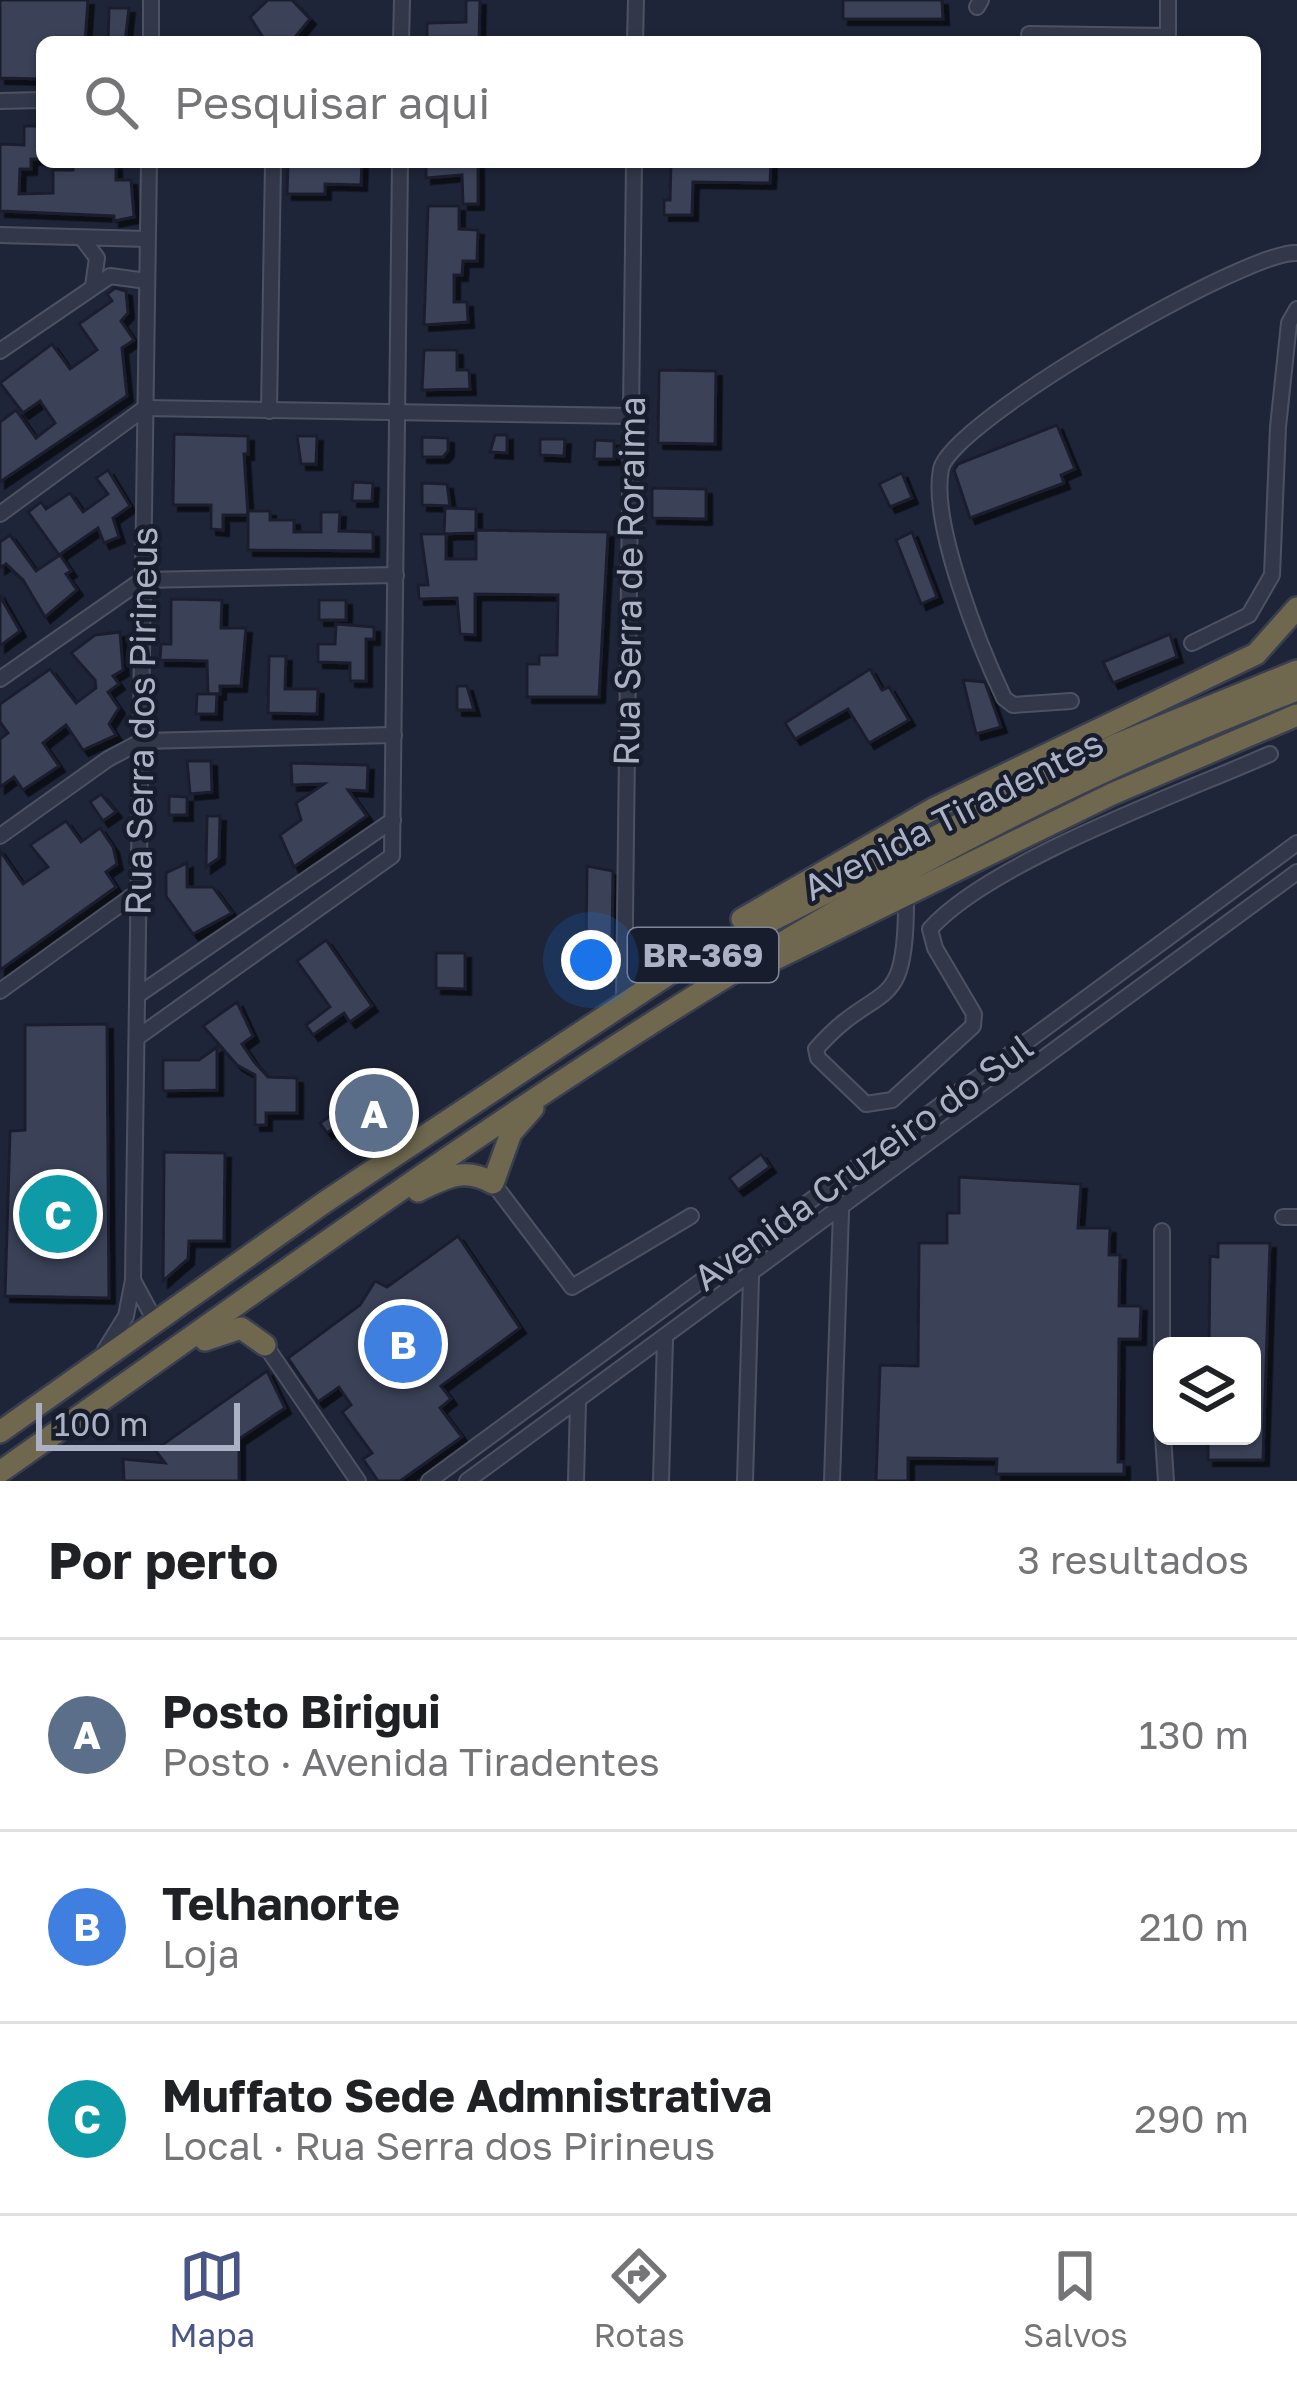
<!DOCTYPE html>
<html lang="pt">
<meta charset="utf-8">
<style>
:root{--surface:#fff;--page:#f6f6f6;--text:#202124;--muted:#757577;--line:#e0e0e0;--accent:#485586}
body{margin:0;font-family:"Golos Text",sans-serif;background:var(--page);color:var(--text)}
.controls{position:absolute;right:36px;bottom:36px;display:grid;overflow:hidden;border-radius:18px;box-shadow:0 3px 9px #0004}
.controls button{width:108px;height:108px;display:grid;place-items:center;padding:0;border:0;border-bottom:3px solid var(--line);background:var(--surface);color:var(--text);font:60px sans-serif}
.scale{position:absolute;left:36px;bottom:30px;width:204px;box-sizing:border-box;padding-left:12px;border:6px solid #acb2c5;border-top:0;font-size:33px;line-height:42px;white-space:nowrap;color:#acb2c5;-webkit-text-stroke:9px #181d2d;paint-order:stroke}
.you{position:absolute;left:591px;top:960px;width:42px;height:42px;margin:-30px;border:9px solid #fff;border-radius:50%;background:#1a73e8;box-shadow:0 0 0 18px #1a73e833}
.badge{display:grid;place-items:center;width:78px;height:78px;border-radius:50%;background:var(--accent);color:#fff;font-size:39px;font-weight:700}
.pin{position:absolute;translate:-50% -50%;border:6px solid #fff;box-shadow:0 3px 12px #0006}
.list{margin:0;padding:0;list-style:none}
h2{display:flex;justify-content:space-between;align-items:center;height:156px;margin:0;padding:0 48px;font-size:51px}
h2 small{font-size:39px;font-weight:400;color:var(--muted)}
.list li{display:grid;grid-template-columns:78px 1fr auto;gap:36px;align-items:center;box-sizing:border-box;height:192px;padding:0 48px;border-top:3px solid var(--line)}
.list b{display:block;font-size:45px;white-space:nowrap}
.list p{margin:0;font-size:39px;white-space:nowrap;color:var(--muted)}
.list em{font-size:39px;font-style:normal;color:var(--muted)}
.icon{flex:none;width:66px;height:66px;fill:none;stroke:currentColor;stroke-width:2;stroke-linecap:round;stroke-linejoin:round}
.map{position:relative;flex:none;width:1297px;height:1481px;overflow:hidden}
.search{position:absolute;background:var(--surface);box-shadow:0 3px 9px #0004;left:36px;right:36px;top:36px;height:132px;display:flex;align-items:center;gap:30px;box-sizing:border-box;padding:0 42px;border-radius:18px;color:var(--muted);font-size:45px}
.sheet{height:732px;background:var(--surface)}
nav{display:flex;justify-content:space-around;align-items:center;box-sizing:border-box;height:168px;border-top:3px solid var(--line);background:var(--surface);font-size:33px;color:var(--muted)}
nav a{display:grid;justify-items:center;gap:6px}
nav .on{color:var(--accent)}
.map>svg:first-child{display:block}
.building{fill:#3a4258;stroke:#1a1f2f;stroke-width:3;filter:url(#shadow)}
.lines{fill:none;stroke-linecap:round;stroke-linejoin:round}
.minor-casing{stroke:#4d5263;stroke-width:18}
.highway-casing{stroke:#3a3f50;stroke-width:26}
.minor{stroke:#323849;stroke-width:14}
.highway{stroke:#6f684f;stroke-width:21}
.labels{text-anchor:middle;stroke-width:9;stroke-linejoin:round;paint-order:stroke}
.shield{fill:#181d2d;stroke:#808597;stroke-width:3}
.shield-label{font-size:33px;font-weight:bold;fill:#acb2c5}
.street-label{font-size:36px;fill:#acb2c5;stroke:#181d2d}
</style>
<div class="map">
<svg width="1297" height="1481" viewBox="0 0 1297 1481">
<defs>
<filter id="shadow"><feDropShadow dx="5.5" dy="5.5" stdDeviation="0" flood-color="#0009"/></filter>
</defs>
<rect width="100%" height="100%" fill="#1f2538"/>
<g class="building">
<polygon points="0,0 88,0 85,42 42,42 42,79 0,78"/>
<polygon points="268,0 292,0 310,19 291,42 266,42 250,17"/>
<polygon points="466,0 480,0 479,41 427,42 427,23 466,22"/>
<polygon points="843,0 942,0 943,19 843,19"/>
<polygon points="109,8 129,8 125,42 108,42"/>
<polygon points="24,126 42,126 42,159 31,159 31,169 20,169 19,194 53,193 53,170 73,170 73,163 116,164 116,180 131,180 134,217 114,221 114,216 0,211 0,144 24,145"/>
<polygon points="288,162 362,162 361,185 325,184 325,194 287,194"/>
<polygon points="426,162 478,162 478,204 463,204 462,175 426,178"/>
<polygon points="671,162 771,162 770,183 693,182 692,215 664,215 664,200 670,200"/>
<polygon points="428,206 459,206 459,229 478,230 477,261 463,261 462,275 454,275 454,302 467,302 468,322 424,325"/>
<polygon points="115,288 126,291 128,313 121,321 134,340 122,348 127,396 0,482 0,422 16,410 36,438 55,423 40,401 23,413 0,383 52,344 70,369 97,350 79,324 112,301 107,294"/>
<polygon points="424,350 457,350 457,370 469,370 470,389 422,390"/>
<polygon points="659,370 716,371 715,444 658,443"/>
<polygon points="1057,425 1075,469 1061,475 1064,483 970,518 954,470 958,464"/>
<polygon points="174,434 248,436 248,454 244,454 248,515 223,515 223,530 211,529 211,505 173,505"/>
<polygon points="495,435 507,435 507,453 490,452"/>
<polygon points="297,436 317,436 316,464 301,464"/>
<polygon points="422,437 448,438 448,451 443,457 422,457"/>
<polygon points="540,439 565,439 564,456 540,455"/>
<polygon points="595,440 614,441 614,459 594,459"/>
<polygon points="108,470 130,506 113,518 119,537 104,543 98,528 59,555 28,512 41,502 46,509 70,493 83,512 108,494 96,478"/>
<polygon points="902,473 912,498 890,507 879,484"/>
<polygon points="353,482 373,483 372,501 352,501"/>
<polygon points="422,483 447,484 450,506 422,505"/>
<polygon points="652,488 706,489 706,519 652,518"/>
<polygon points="445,508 476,509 476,533 444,534"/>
<polygon points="248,511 270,511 270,520 294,520 294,532 321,532 321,512 340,512 339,531 373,532 373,551 248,550"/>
<polygon points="476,530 608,532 599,697 527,697 527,664 539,664 539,655 557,655 558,595 475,594 475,635 460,634 457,598 419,599 418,585 428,585 421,534 446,534 446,559 476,559"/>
<polygon points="912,532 937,597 921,604 896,540"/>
<polygon points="10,535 36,571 60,555 71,571 66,574 77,590 45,617 23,580 6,564 0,568 0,542"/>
<polygon points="0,596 20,631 0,646"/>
<polygon points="171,599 222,600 221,628 246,628 241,686 220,686 220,694 208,694 207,661 160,660 161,644 171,644"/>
<rect x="319" y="600" width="27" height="20"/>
<polygon points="336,624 374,627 374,639 366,639 366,681 350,681 350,663 318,662 318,644 335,644"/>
<polygon points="120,632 123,670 113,676 119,684 108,692 119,708 109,724 116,735 83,750 66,725 43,743 59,766 23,790 14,777 0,787 0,739 8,733 0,722 0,704 50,669 76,703 96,688 95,680 71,653 95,635"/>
<polygon points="1170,634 1177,657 1113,683 1103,662"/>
<polygon points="269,656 286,656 285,689 318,689 317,714 268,713"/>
<polygon points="870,669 882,690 889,687 909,720 869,743 848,709 795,739 785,723"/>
<polygon points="963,680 985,682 1001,727 976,734"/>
<polygon points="457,686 467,686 474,710 457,710"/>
<polygon points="197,694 217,694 216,714 196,714"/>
<polygon points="187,761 211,761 212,792 190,794"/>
<polygon points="291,763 368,765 367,791 348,790 367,816 294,867 280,835 301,820 296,803 324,784 292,785"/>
<polygon points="101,794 116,812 103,821 90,802"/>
<polygon points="169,796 187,797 187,815 169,815"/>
<polygon points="207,816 220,816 219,858 206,867"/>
<polygon points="66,821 81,842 100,828 113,847 117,864 106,872 116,887 0,970 0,851 23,884 48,867 30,845"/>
<polygon points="187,863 187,887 213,887 232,913 193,934 166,896 166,873"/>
<polygon points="587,866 613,871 612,945 586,945"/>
<polygon points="326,940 372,1006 350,1022 344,1013 313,1035 306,1025 330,1007 297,961"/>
<polygon points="436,953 465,953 465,989 436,988"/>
<polygon points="237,1002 253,1036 242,1044 255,1063 268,1077 297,1078 297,1113 266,1113 266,1125 255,1125 255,1075 237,1065 203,1026"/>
<polygon points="107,1024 109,1298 5,1296 10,1131 25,1130 25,1025"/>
<polygon points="217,1047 217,1090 163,1091 163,1060 199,1060"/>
<polygon points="376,1084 401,1121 372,1141 353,1115 327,1133 320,1123"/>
<polygon points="164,1152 225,1153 224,1241 189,1241 188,1259 163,1281"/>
<polygon points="761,1154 770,1167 738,1190 729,1178"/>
<polygon points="959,1177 1081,1184 1078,1228 1110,1228 1109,1255 1120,1255 1119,1306 1141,1306 1140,1339 1119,1339 1118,1462 1124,1462 1124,1474 996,1474 997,1459 908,1458 908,1481 876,1481 880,1365 918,1366 919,1243 947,1243 947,1213 959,1213"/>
<polygon points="458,1236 520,1328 441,1386 451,1399 440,1408 462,1437 400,1481 378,1481 363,1459 372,1453 342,1412 351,1405 339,1387 318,1402 288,1358 360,1305 375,1281 387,1287"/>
<polygon points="1218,1243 1270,1243 1263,1460 1208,1460 1208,1436 1252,1436 1252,1346 1209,1346 1210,1256 1218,1257"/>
<polygon points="267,1371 285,1408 239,1439 239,1481 124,1481 123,1459 165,1463 155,1450"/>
</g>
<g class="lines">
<defs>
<g id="minor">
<polyline points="151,0 151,42"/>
<polyline points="977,7 981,0"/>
<polyline points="1029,34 1168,36 1168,0"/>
<polyline points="401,42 402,0"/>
<polyline points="635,42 636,0"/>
<polyline points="0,101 42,100"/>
<polyline points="0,235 147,239"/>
<polyline points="82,238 97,258 93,286"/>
<polyline points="0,351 110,276 147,281"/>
<polyline points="269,411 273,162"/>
<polyline points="0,514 145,408 631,416"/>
<polyline points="142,580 396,575"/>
<polyline points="1192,643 1249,615 1272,575 1278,427 1289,323 1297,309"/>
<polyline points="0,679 142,580"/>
<path d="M1071,701L1013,705L1004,698C980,647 930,523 941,469C950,422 1249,249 1297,253"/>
<polyline points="0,836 108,759 142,741 394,735"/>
<path d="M906,897C907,1021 879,977 816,1049L818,1058L866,1104L892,1100L973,1026L974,1014L935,948L930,929C991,861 1182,793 1270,754"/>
<polyline points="0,991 139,891"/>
<polyline points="138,995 393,820"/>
<polyline points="624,1001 634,162"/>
<polyline points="138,1037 392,856 400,162"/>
<polyline points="493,1183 572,1287 691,1216"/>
<polyline points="1283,1217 1297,1217"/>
<polyline points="1162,1231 1162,1346"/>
<polyline points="133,1280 155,1321"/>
<polyline points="265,1345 358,1481"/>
<polyline points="105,1350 126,1316 133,1280 149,162"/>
<polyline points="1163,1436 1166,1481"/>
<polyline points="429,1481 1297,843"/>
<polyline points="467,1481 1297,872"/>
<polyline points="576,1481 578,1402"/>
<polyline points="661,1481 665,1339"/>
<polyline points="745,1481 751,1277"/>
<polyline points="832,1481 841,1211"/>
</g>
<g id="highway">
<polyline points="742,919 933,809 1256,654 1297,608"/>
<polyline points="775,959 1112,794 1297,715"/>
<path d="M418,1191C446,1177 464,1167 493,1183L511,1133L533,1108"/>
<polyline points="205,1340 241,1328 265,1345"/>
<polyline points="0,1432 325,1202 675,970 1113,746 1297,671"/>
<path d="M0,1472C414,1182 820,871 1297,690"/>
</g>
</defs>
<use href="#minor" class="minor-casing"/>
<use href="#highway" class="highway-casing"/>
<use href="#minor" class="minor"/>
<use href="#highway" class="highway"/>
</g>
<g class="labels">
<rect class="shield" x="628" y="928" width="150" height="54" rx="9"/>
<g class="shield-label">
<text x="703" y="967">BR-369</text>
</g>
<g class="street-label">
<text transform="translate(629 581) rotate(-89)" y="13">Rua Serra de Roraima</text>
<text transform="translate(141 721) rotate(-89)" y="13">Rua Serra dos Pirineus</text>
<text transform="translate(953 815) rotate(-27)" y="13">Avenida Tiradentes</text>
<text transform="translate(863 1162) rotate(-36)" y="13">Avenida Cruzeiro do Sul</text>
</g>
</g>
</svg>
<div class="controls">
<button><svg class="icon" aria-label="layers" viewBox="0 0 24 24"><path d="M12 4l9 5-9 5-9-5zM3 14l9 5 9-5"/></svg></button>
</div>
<div class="scale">100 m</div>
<div class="you"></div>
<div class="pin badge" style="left:374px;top:1113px;background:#5c6f8a">A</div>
<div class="pin badge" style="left:403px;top:1344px;background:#3f7fe0">B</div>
<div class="pin badge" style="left:58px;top:1214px;background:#0f9aa8">C</div>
<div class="search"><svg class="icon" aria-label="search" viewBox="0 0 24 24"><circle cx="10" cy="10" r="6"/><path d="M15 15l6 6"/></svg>Pesquisar aqui</div>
</div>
<section class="sheet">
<h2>Por perto<small>3 resultados</small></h2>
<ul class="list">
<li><span class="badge" style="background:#5c6f8a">A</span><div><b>Posto Birigui</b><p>Posto · Avenida Tiradentes</p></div><em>130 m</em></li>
<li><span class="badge" style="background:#3f7fe0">B</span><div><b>Telhanorte</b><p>Loja</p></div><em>210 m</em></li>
<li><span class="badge" style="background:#0f9aa8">C</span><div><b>Muffato Sede Admnistrativa</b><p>Local · Rua Serra dos Pirineus</p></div><em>290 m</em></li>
</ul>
</section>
<nav>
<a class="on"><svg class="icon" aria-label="map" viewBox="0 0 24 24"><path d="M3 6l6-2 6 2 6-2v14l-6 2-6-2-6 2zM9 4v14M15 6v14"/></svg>Mapa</a>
<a><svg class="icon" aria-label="directions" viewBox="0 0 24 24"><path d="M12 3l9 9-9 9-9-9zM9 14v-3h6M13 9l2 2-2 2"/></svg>Rotas</a>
<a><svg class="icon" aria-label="saved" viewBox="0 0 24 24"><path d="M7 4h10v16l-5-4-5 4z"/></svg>Salvos</a>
</nav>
